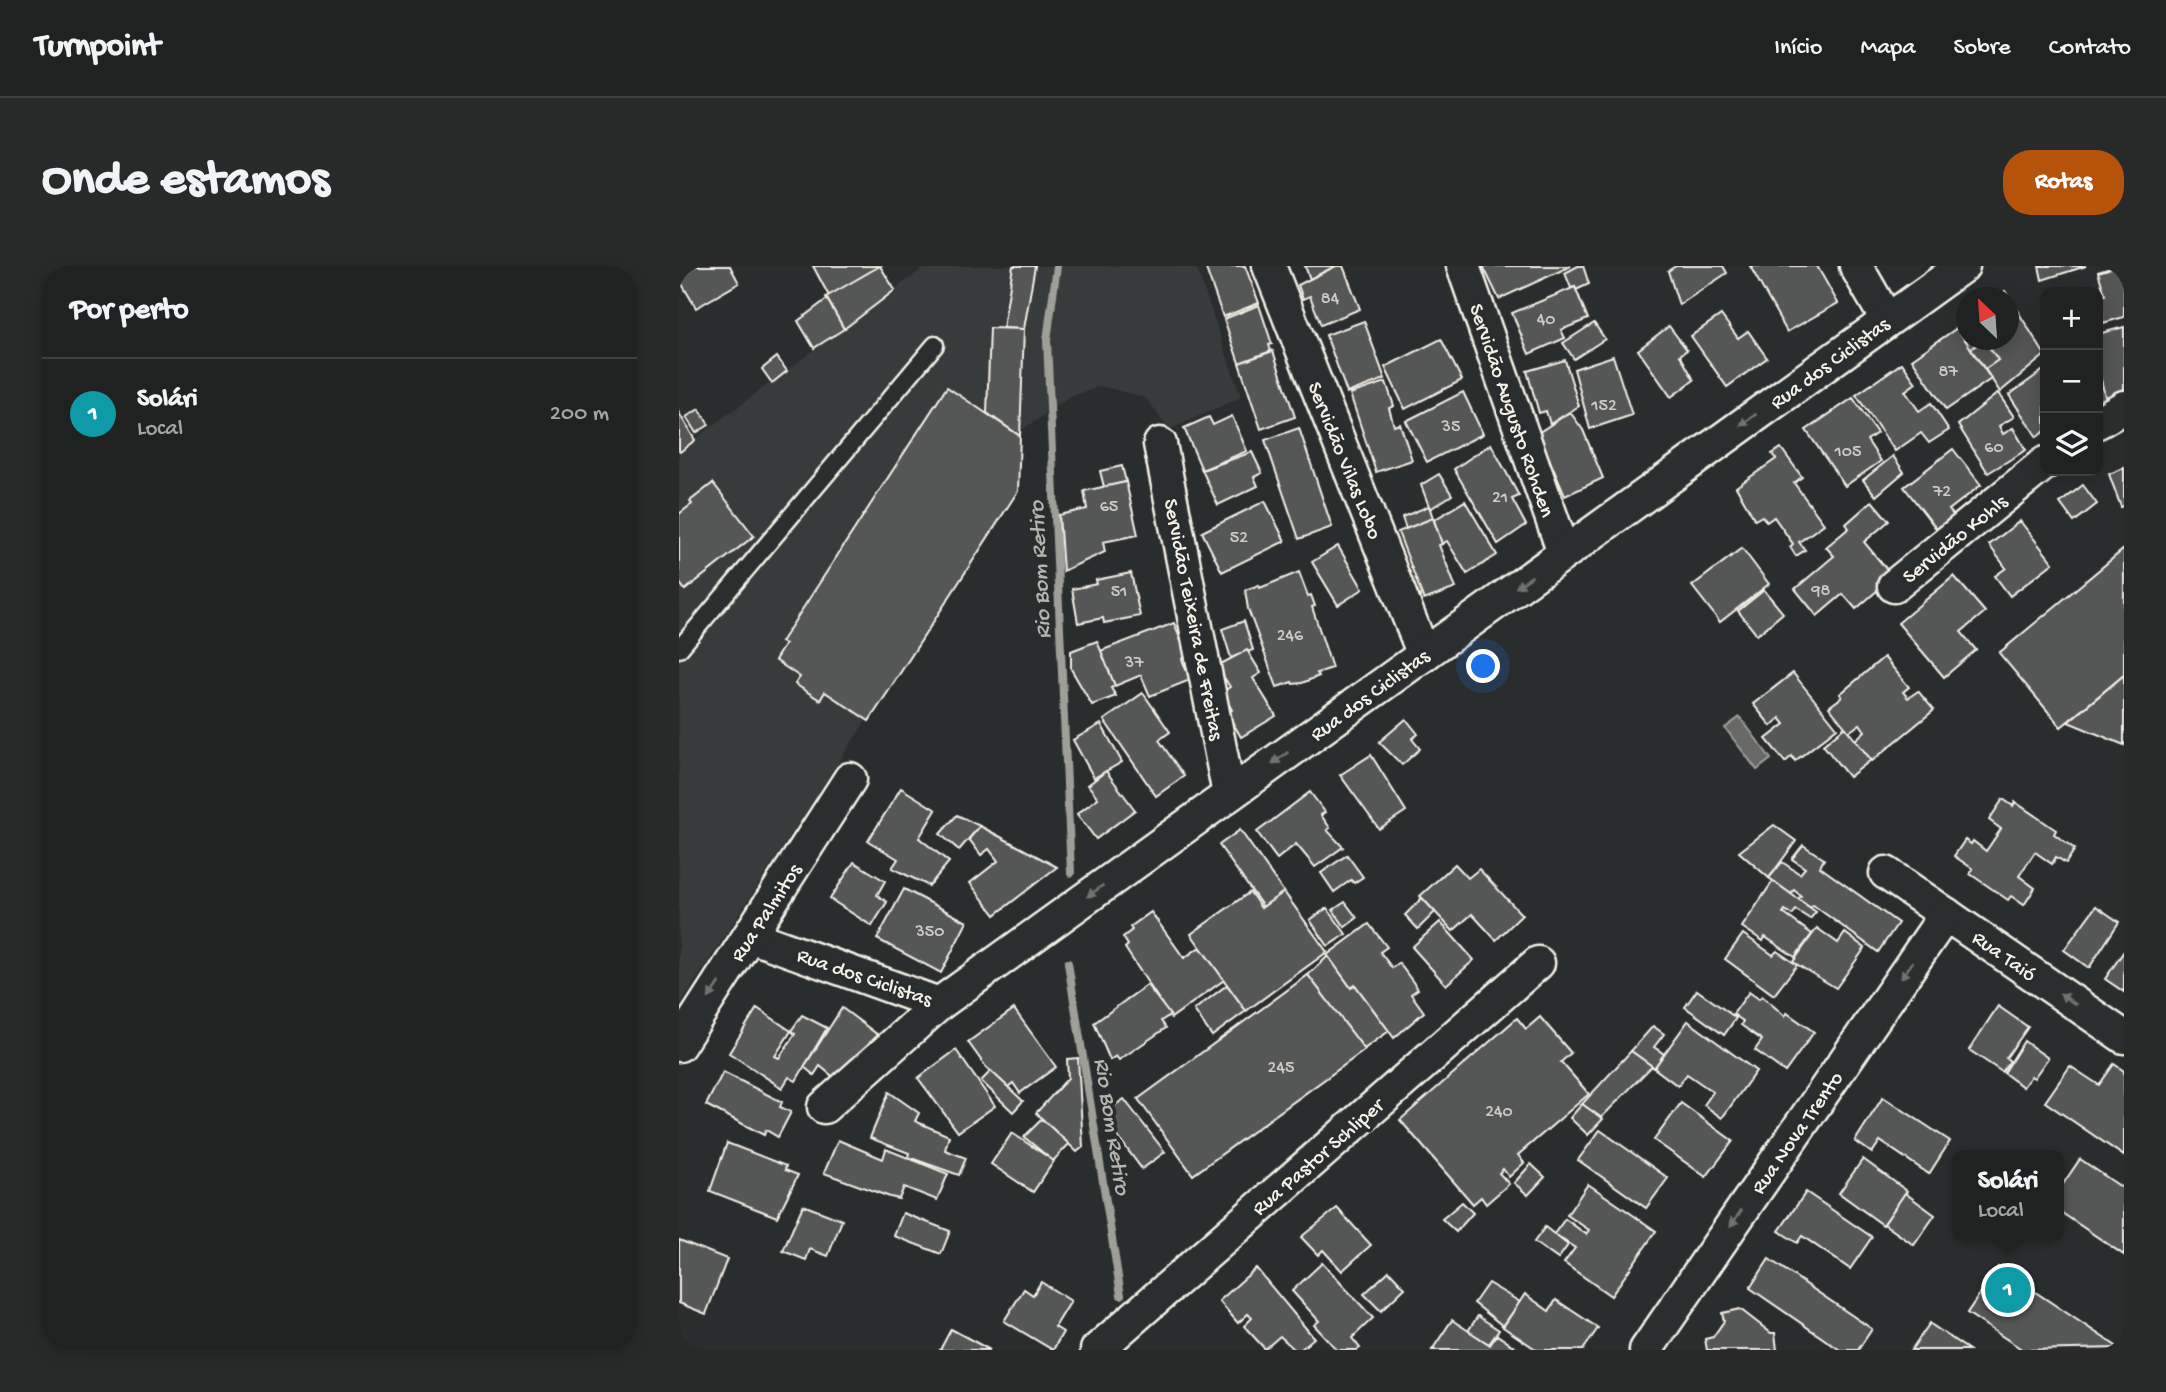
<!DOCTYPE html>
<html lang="pt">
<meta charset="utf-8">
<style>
:root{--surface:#202222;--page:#282a2a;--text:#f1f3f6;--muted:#a2a4a5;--line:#3d3f40;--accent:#b45309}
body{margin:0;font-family:"Gochi Hand",sans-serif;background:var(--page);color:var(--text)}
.controls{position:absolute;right:21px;top:21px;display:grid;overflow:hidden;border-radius:14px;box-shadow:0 4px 18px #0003}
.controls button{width:63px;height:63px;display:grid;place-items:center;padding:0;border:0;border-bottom:2px solid var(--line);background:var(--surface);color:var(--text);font:35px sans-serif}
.compass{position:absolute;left:1277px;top:21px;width:63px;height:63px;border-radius:50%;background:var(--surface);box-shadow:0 4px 18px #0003;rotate:335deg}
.you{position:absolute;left:805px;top:401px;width:24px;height:24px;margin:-18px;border:5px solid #fff;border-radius:50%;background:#1a73e8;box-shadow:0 0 0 10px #1a73e833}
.badge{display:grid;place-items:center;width:46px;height:46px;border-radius:50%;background:var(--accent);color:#fff;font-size:23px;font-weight:700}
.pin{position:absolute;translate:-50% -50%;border:4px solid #fff;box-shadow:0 2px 7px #0006}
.popup{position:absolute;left:1273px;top:884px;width:112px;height:91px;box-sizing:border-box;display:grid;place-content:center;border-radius:14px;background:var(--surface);filter:drop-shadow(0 2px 5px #0005);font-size:23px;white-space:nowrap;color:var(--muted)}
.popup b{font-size:26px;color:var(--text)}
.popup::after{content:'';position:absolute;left:50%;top:100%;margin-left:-14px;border:14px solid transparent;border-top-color:var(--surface)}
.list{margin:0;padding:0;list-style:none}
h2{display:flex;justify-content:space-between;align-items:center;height:91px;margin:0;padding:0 28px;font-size:30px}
h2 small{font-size:23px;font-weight:400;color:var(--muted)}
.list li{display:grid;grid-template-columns:46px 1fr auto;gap:21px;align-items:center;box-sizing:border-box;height:112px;padding:0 28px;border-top:2px solid var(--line)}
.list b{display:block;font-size:26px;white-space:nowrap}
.list p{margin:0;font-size:23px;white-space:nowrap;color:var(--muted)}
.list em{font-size:23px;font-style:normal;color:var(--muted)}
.icon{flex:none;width:38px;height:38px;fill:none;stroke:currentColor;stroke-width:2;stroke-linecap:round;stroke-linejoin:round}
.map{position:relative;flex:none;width:1445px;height:1084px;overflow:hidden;border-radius:28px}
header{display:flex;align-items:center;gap:42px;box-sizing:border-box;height:98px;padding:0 35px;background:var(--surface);border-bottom:2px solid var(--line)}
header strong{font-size:33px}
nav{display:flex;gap:38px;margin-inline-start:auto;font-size:24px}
.intro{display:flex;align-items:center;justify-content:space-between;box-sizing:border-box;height:168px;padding:0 42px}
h1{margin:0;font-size:49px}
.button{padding:18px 32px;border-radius:28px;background:var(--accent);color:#fff;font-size:24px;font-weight:700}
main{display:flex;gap:42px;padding:0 42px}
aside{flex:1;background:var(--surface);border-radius:28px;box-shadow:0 4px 18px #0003}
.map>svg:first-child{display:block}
.built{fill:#373a3a}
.water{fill:#676866;stroke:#9f9f9a;stroke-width:2}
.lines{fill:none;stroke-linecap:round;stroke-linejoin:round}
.stream{stroke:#9f9f9a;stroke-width:8}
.building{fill:#555756;stroke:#f4f1e8;stroke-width:2}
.lane-casing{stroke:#f4f1e8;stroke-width:21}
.street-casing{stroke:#f4f1e8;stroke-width:37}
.lane{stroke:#2a2d2e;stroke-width:16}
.street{stroke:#2a2d2e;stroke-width:32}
.oneway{fill:#71726f}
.labels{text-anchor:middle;stroke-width:7;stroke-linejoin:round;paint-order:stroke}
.number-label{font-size:18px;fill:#cccac4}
.street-label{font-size:21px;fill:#f4f1e8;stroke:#2a2d2e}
.water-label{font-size:23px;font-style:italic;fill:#b5b3ae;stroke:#2a2d2e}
</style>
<header>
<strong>Turnpoint</strong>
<nav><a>Início</a><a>Mapa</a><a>Sobre</a><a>Contato</a></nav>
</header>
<div class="intro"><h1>Onde estamos</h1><a class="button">Rotas</a></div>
<main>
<aside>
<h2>Por perto<small></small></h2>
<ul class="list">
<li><span class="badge" style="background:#0f9aa8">1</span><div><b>Solári</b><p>Local</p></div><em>200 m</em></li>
</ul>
</aside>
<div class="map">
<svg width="1445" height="1084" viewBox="0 0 1445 1084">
<rect width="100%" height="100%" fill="#2a2d2e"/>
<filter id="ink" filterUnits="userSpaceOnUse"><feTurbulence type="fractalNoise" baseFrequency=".0143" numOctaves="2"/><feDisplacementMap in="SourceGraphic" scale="14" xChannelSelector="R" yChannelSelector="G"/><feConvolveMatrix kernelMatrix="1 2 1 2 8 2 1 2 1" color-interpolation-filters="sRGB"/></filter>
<g filter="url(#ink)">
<polygon class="built" points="247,0 517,0 562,131 490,164 467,132 422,120 391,131 340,166 338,224 0,740 0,185"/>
<polygon class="water" points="1061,451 1092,493 1078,504 1046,462"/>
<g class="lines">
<g class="stream">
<polyline points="378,0 368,74 392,607"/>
<polyline points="389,697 442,1029"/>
</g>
</g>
<g class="building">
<polygon points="0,0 51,0 60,17 17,42 0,13"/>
<polygon points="134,0 201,0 150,30"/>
<polygon points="201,0 216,24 165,63 147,31"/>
<polygon points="334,0 356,0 345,63 324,62"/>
<polygon points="526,0 566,0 580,37 544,51"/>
<polygon points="626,0 657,0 631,13"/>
<polygon points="657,0 664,0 681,43 642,59 631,30 624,33 619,19"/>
<polygon points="804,0 892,0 820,33"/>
<polygon points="899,0 904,0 910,18 897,24 896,21 892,22 886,7"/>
<polygon points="997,0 1044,0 1048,7 1000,39 989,5"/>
<polygon points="1071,0 1138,0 1159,37 1108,66"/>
<polygon points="1360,0 1407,0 1363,14"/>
<polygon points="1439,0 1445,0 1445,51 1424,57 1419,32 1426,29 1419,6"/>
<polygon points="896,21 909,53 882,64 886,72 850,88 833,47"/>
<polygon points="1326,25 1366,89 1321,126 1306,103 1319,94 1305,74 1292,83 1277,61 1288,53 1288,74 1330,74 1330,32 1318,32"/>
<polygon points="148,33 165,63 135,82 119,55"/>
<polygon points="580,39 593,78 590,79 592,85 560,97 545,53"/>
<polygon points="1042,49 1059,72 1069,65 1088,92 1048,121 1012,70"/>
<polygon points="685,55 706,113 668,127 647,69"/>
<polygon points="915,57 926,73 895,93 884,77"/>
<polygon points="990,60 1008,84 1001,89 1015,114 992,131 959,84"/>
<polygon points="1445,61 1445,129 1427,134 1419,103 1419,68"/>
<polygon points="311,62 345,63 341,170 308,147"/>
<polygon points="1278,62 1312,113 1267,144 1233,93"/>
<polygon points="762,73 783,114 726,143 706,101"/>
<polygon points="1305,74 1319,94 1306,103 1292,83"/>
<polygon points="594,85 616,151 582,163 560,97"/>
<polygon points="934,90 953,149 911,163 895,103"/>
<polygon points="98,91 108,105 93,117 83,103"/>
<polygon points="886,94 900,140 871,158 867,145 860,147 848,105"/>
<polygon points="1223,97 1237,117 1226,125 1240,145 1252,137 1270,164 1250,177 1242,167 1216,185 1177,129"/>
<polygon points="1366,103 1366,165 1358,171 1330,129"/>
<polygon points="1419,103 1427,134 1419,146"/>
<polygon points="707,116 715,140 710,142 715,160 721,158 733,194 697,206 671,128"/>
<polygon points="268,121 341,170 339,225 190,455 146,426 141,434 116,418 121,411 96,394 106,378 102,376"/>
<polygon points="784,126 804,168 748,196 727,155"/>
<polygon points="1319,127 1335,151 1320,160 1324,168 1334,162 1347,184 1309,207 1279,159"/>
<polygon points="1174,132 1198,167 1188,174 1202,195 1166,220 1127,164"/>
<polygon points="20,143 30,159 17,167 7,151"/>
<polygon points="891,146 904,164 924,212 886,230 859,167"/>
<polygon points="0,147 16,174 1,186 0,185"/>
<polygon points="553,150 568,185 523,204 505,162 530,151 534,159"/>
<polygon points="620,162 653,261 620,273 586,174"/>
<polygon points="812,178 840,230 833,233 847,259 819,278 775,203"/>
<polygon points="1102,182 1123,211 1115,217 1145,258 1120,276 1126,284 1117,290 1111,281 1114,278 1095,251 1088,256 1083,250 1076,254 1057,221 1097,193 1093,188"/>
<polygon points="1274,183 1302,219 1270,244 1280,256 1263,270 1225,221"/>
<polygon points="573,186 583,207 575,211 579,220 539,239 523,204"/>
<polygon points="1214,190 1225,206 1197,230 1184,214"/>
<polygon points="443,200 447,216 425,221 421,205"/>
<polygon points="1445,202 1445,240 1442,241 1430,208"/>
<polygon points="760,208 773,229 751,243 742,219"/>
<polygon points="447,216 459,269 424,276 426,286 384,305 380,249 408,243 405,225"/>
<polygon points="34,217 75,270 6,324 0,316 0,248 13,238 11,235"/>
<polygon points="1404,219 1418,238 1395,256 1381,237"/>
<polygon points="586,235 606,275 543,306 523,266"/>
<polygon points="786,235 818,289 788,308 768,275 763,278 755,254"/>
<polygon points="1193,235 1210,255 1185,276 1214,311 1177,343 1164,328 1138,350 1116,323 1155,290 1147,281 1170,262 1167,258"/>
<polygon points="750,240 754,252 727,263 723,251"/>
<polygon points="754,252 763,278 760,279 777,322 745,334 719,266"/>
<polygon points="1341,255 1374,297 1331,330 1316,310 1327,302 1310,279"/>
<polygon points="659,280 684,323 659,339 633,296"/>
<polygon points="1063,282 1090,318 1041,356 1013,320"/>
<polygon points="1445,283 1445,409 1382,461 1320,387"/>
<polygon points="620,306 629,330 632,329 636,340 633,341 653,402 638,407 640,410 623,417 614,418 613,416 598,421 569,343 566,324 580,319 581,322"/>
<polygon points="452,307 461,350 425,357 424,352 399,357 393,323 418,318 417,314"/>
<polygon points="1275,310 1306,346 1282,366 1297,384 1265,411 1219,357"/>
<polygon points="1085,324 1104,347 1078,369 1059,345"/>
<polygon points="565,355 574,384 552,392 543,363"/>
<polygon points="495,357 508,391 503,393 511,414 471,430 462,409 436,420 421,385"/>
<polygon points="418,375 436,420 432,422 437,430 413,439 392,403 392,385"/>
<polygon points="568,384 582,407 574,412 597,450 562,471 548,447 553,444 543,426 551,421 538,400"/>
<polygon points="1205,391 1230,421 1224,426 1229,432 1239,425 1255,444 1193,495 1176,474 1186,465 1181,458 1170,466 1150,441 1163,431 1161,428"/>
<polygon points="1114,407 1158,462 1116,495 1113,490 1106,496 1087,473 1106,458 1101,452 1092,460 1074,438"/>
<polygon points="1445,409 1445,479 1389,456"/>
<polygon points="464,427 491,466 480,474 505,510 477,530 425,454"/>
<polygon points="727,453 739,468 733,473 741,483 723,499 700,476"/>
<polygon points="422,458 443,496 415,512 394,474"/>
<polygon points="1166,461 1192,494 1170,511 1144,479"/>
<polygon points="692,489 727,545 700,563 661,509"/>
<polygon points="427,505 456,544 417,573 398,548 419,532 409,519"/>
<polygon points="222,522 257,544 240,572 270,596 250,620 213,602 219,593 189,575"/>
<polygon points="631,526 646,546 642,549 651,562 648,564 664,581 636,601 617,578 598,593 578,566"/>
<polygon points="1324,533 1334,540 1336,536 1377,564 1375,568 1396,583 1387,597 1377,591 1373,598 1356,586 1340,610 1356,622 1345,639 1332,630 1329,634 1303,616 1291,608 1294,603 1275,590 1286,574 1292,578 1294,575 1307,585 1322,563 1310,554"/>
<polygon points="278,549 301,560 280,584 261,568"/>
<polygon points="1095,559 1117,575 1090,612 1060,586"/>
<polygon points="301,560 378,601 316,649 291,617 319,595 310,583 302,589 290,573"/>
<polygon points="561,564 607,629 605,626 584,641 540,579"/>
<polygon points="1124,579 1145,593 1141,601 1219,657 1199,686 1134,639 1131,642 1119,633 1122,630 1115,624 1112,628 1090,612 1103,596 1121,608 1126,602 1113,593"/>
<polygon points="668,589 684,611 675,617 672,614 655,626 642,607"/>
<polygon points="175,596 206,615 198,629 208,636 193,660 151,633"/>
<polygon points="776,598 789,612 800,603 843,649 817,674 793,648 774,665 741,630"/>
<polygon points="1094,615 1137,646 1131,653 1117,644 1113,649 1106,644 1104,647 1133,668 1116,691 1086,671 1084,675 1063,661"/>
<polygon points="225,623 288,656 262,707 198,673"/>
<polygon points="571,626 582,642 605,626 648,686 567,745 512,668"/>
<polygon points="743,632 756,646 739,663 726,649"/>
<polygon points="666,636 678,652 666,661 654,644"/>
<polygon points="1417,640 1440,656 1410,702 1385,684"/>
<polygon points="648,642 667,668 649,680 631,654"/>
<polygon points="472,646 505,692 521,681 545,714 492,752 446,682 449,679 444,671 453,664 451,661"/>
<polygon points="761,656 795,694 767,719 733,681"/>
<polygon points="690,658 708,681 701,686 713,702 720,697 739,723 732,728 745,746 715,772 676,719 672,722 648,689"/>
<polygon points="1138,662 1159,677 1166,667 1186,682 1157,722 1114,696"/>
<polygon points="1064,668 1094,689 1098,685 1118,699 1095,729 1046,693"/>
<polygon points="1445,685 1445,726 1426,713"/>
<polygon points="649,690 672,722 676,719 710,765 685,783 629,709"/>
<polygon points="629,709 686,784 514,909 459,833"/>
<polygon points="468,719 491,749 482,755 487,762 440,794 437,790 431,794 415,757"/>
<polygon points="548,719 567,745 533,770 515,744"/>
<polygon points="1018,724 1057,752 1045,769 1006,741"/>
<polygon points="1070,726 1080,733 1083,730 1106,750 1108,747 1135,766 1106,806 1076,784 1083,774 1062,759 1064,755 1054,748"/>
<polygon points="1319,740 1349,761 1327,792 1331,795 1323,806 1290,784"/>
<polygon points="78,742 112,765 96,790 100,792 116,768 112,765 123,749 148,762 117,815 110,811 103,822 50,787"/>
<polygon points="163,742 203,772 164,819 141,800 135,809 125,801"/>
<polygon points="335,743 377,801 341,827 334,817 329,821 307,801 289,776"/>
<polygon points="861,751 892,787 882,796 910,828 839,889 845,897 830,911 824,903 820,907 830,918 807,938 802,931 794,938 721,854 838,752 847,763"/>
<polygon points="1009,755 1077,805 1043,852 1025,839 1034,826 1008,808 999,820 975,802"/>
<polygon points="974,760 985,768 975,781 985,788 975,802 952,785"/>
<polygon points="1345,775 1369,792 1355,812 1352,810 1344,821 1325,807"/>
<polygon points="277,784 316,840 279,866 239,812"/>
<polygon points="952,785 973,800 922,852 903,838"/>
<polygon points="399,792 404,881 398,886 357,847 389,812 388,793"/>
<polygon points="1435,798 1445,805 1445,890 1366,836 1391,800 1420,819"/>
<polygon points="312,805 344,835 334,846 302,815"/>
<polygon points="44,806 103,836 101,841 112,846 99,871 87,864 85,869 27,839"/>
<polygon points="210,826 240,847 236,855 270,870 266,884 287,892 280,909 229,891 230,887 191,872"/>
<polygon points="1204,831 1271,875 1250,908 1201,875 1193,887 1176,875"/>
<polygon points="445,833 486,886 463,903 428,856 434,851 429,844"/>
<polygon points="1002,837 1054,875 1027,911 975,874"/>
<polygon points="903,838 924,853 909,869 891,852"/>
<polygon points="363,853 390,878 374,895 345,871"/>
<polygon points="921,864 989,912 967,942 899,894"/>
<polygon points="333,867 375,895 354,926 312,898"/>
<polygon points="159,874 204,893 207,883 269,908 258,934 225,921 220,933 211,931 145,907"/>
<polygon points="48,877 107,900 106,904 119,909 98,951 31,925"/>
<polygon points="1184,893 1228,925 1204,959 1160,927"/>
<polygon points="1401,893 1445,923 1445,989 1380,945 1380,924"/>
<polygon points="852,898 866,911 849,929 835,917"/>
<polygon points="909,918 977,965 932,1030 885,997 896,982 875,968 886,953 907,968 910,964 888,949"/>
<polygon points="1127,926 1193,971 1171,1003 1123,970 1118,977 1100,965"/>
<polygon points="1226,927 1256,949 1235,979 1205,958"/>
<polygon points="783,936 794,947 777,966 763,953"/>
<polygon points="124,939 163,954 149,990 131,983 127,994 104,985"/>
<polygon points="658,942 692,979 663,1005 644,984 639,989 622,971"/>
<polygon points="224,947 271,965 262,988 215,970"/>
<polygon points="866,961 889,979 879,993 855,976"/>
<polygon points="0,974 48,993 27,1048 0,1037"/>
<polygon points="1090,993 1193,1063 1179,1084 1161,1084 1071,1022"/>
<polygon points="643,997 694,1052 673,1072 681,1082 678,1084 658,1084 635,1059 640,1055 613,1025"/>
<polygon points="1319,1001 1440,1082 1344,1084 1288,1047"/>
<polygon points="577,1002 635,1072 621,1084 616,1084 601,1070 586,1083 565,1060 573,1052 569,1048 559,1057 540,1035"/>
<polygon points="710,1005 726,1022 702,1045 685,1028"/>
<polygon points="362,1016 392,1035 376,1061 384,1066 374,1084 325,1055 345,1023 354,1029"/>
<polygon points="809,1017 841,1036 824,1060 795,1037"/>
<polygon points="846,1028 870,1045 877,1034 919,1062 904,1084 858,1084 824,1061"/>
<polygon points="1061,1043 1092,1067 1096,1067 1098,1084 1028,1084 1026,1073 1034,1071 1045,1055 1043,1047"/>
<polygon points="799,1050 820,1064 810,1078 789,1065"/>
<polygon points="773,1054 811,1079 818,1069 840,1084 753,1084"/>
<polygon points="1251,1057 1253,1059 1290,1084 1232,1084"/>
<polygon points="272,1063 311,1084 261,1084"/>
</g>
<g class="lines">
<defs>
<polyline id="lane" points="0,383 256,79"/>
<g id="street">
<polyline points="590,0 745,389"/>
<polyline points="784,0 885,287"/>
<polyline points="1177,0 1208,54"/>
<polyline points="1419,156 1445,141"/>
<polyline points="481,178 550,528"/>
<polyline points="1215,320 1366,197"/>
<polyline points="1207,607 1445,771"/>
<polyline points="71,670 260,738 1284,0"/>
<polyline points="0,779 171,513"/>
<polyline points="145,841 260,738"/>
<polyline points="418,1084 859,697"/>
<polyline points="967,1084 1267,648"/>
</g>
</defs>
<use href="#lane" class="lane-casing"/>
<use href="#street" class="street-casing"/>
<use href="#lane" class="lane"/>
<use href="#street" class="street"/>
</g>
<defs><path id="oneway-solid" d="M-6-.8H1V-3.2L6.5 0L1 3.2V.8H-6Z" transform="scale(1.75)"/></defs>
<g class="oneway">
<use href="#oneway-solid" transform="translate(1069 154) rotate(144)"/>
<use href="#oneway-solid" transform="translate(845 316) rotate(144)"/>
<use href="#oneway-solid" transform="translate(601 492) rotate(144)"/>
<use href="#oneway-solid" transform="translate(416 625) rotate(144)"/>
<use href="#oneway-solid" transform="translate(1228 704) rotate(125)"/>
<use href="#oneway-solid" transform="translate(35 724) rotate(123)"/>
<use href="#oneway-solid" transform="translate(1389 733) rotate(-145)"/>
<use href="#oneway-solid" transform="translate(1057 952) rotate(125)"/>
</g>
</g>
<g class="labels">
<g class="number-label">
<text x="651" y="37">84</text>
<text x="867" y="58">40</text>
<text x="1269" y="110">87</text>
<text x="925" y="144">152</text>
<text x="772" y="165">35</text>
<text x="1315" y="186">60</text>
<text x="1169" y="190">105</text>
<text x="1263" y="230">72</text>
<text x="821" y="236">21</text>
<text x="430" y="245">65</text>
<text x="560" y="276">52</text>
<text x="1142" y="329">98</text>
<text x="440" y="330">51</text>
<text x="611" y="374">246</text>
<text x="455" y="401">37</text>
<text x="251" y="670">350</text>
<text x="602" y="806">245</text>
<text x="820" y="850">240</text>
</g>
<g class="street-label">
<text transform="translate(1150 96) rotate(-36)" y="7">Rua dos Ciclistas</text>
<text transform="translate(834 144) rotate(71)" y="7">Servidão Augusto Rohden</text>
<text transform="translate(667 194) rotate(68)" y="7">Servidão Vilas Lobo</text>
<text transform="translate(1275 272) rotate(-39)" y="7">Servidão Kohls</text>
<text transform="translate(516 353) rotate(79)" y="7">Servidão Teixeira de Freitas</text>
<text transform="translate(690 428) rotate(-36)" y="7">Rua dos Ciclistas</text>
<text transform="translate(86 646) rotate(-57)" y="7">Rua Palmitos</text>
<text transform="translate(1326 689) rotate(35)" y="7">Rua Taió</text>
<text transform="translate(186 710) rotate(19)" y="7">Rua dos Ciclistas</text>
<text transform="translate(1117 866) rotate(-55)" y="7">Rua Nova Trento</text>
<text transform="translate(638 890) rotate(-41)" y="7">Rua Pastor Schliper</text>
</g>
<g class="water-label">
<text transform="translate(359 304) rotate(-93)" y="8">Rio Bom Retiro</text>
<text transform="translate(435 860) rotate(81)" y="8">Rio Bom Retiro</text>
</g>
</g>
</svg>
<div class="controls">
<button>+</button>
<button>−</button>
<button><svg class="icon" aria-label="layers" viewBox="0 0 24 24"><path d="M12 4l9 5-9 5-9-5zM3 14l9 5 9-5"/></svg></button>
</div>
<svg class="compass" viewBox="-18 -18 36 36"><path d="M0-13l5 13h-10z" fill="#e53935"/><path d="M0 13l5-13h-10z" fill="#a2a4a5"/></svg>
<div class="you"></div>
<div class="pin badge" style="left:1329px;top:1024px;background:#0f9aa8">1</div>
<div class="popup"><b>Solári</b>Local</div>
</div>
</main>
